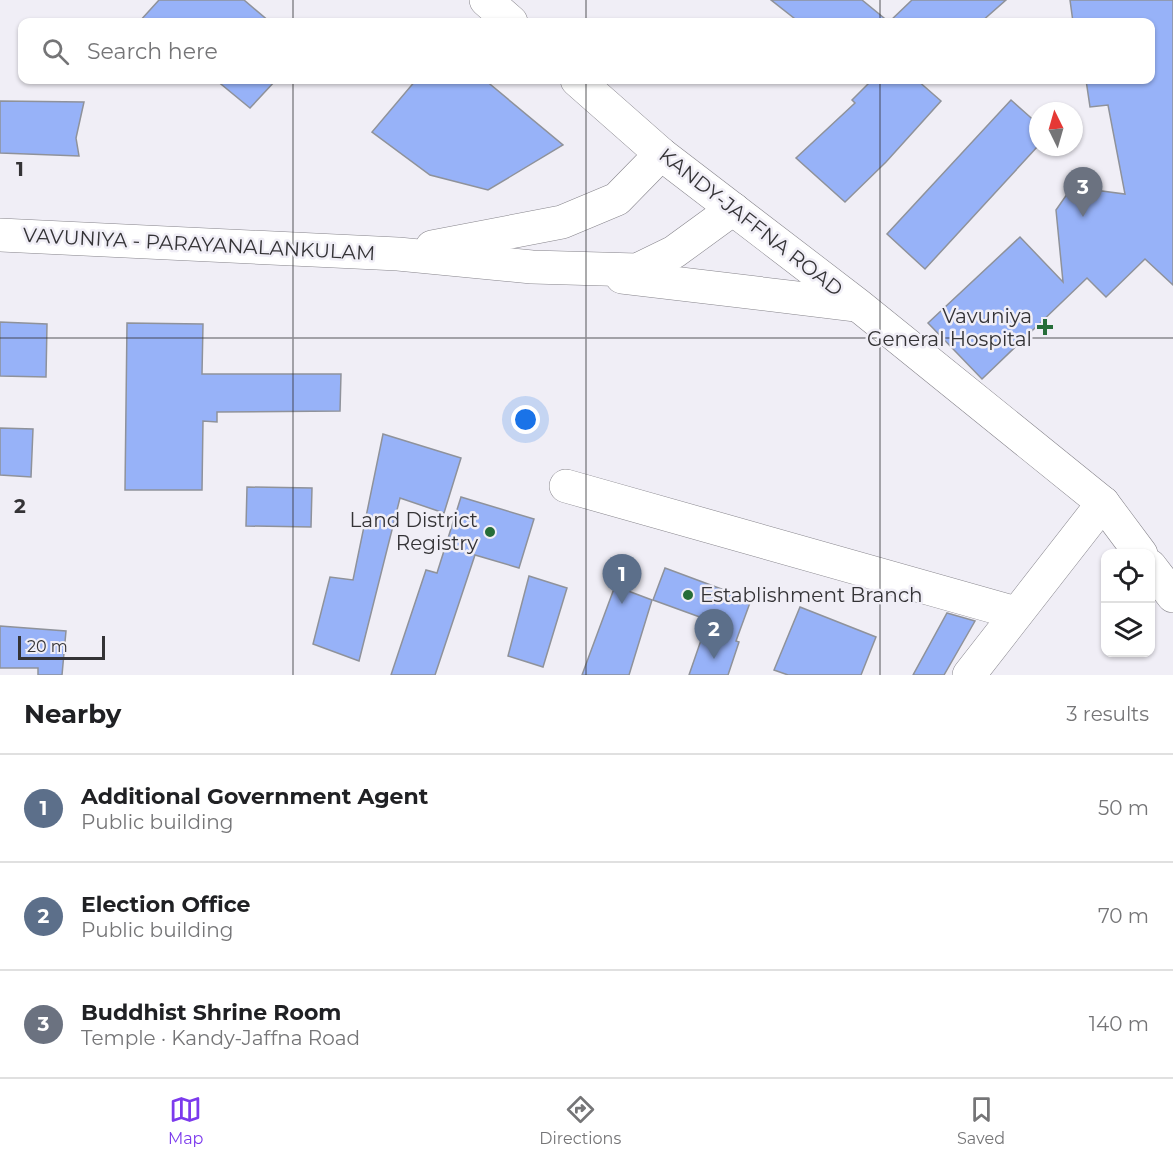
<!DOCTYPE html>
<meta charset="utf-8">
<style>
:root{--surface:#fff;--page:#f2f2f2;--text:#202124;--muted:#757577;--line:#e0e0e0;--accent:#7c3aed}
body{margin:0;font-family:Montserrat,sans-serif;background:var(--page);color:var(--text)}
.controls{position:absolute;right:18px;bottom:18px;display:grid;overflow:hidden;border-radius:12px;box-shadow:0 2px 4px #0004}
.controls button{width:54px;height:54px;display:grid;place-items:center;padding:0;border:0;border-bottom:2px solid var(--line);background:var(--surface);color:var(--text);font:30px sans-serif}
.compass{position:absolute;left:1029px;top:102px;width:54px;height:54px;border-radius:50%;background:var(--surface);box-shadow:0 2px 4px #0004;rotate:355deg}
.scale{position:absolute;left:18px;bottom:15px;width:87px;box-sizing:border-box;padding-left:6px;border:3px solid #343336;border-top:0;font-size:16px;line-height:21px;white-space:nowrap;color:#343336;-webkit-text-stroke:4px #f0eef6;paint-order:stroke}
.you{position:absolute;left:526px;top:420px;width:21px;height:21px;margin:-15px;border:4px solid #fff;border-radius:50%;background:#1a73e8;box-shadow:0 0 0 9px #1a73e833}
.badge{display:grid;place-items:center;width:39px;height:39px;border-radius:50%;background:var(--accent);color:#fff;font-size:20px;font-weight:700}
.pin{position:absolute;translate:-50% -50px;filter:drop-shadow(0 2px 3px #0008)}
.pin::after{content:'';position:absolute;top:32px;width:21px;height:18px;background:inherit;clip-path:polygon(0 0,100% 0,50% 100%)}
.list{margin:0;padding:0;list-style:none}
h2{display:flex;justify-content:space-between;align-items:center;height:78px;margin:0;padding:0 24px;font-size:26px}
h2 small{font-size:20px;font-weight:400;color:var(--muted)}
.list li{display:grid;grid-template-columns:39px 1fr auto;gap:18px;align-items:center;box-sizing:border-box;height:108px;padding:0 24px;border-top:2px solid var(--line)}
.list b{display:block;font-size:22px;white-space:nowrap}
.list p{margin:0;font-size:20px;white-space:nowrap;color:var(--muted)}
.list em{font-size:20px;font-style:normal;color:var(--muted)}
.icon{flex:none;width:33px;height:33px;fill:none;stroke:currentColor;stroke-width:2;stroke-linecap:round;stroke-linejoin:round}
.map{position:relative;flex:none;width:1173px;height:675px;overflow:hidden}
.search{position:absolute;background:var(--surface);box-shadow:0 2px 4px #0004;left:18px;right:18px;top:18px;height:66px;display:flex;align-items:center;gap:15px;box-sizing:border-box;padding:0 21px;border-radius:12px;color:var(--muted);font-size:22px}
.sheet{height:402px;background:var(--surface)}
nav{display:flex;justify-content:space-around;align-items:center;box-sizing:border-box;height:84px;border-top:2px solid var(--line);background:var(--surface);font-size:16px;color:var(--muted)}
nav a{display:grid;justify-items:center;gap:3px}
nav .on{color:var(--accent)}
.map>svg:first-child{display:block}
.building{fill:#97b2f8;stroke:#8f929a;stroke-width:1.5}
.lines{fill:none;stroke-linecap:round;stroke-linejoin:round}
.minor-casing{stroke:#86848b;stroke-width:34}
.highway-casing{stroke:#86848b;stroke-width:34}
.minor{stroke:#fff;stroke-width:33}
.highway{stroke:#fff;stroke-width:33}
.grid{fill:none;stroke:#343336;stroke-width:1.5;stroke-opacity:0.55}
.poi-dot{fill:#266d39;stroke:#f0eef6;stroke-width:2}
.labels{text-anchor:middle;stroke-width:5;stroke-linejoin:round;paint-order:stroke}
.street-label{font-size:20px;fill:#343336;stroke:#f0eef6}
.poi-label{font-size:20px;fill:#343336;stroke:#f0eef6;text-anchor:end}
.grid-label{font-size:20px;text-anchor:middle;font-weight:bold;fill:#343336;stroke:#f0eef6;stroke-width:5;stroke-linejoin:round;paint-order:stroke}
</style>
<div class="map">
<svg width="1173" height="675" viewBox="0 0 1173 675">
<rect width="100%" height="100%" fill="#f0eef6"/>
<g class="building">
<polygon points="159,0 244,0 270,22 139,22"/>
<polygon points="771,0 862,0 889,22 912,0 1006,0 981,22 799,22"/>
<polygon points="1070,0 1173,0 1173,285 1145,259 1106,297 1087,278 982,379 928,323 1020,237 1063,282 1056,210 1072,187 1125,194 1108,105 1090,107 1086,80 1150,80 1150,22 1073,22"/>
<polygon points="216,80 276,80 250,108"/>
<polygon points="416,80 485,80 563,145 488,190 430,175 372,132"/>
<polygon points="872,80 917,80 941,101 886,162 845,202 796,158 855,103 852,100"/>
<polygon points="1011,100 1038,124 1038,146 925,269 887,234"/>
<polygon points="0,101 84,102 76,138 79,156 0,153"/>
<polygon points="0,322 47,324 46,377 0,376"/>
<polygon points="127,323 203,324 202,374 341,374 340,411 217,412 217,422 203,421 202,490 125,490"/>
<polygon points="0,428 33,429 31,477 0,475"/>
<polygon points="383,434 461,458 444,513 400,498 359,661 313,644 330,577 353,580"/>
<polygon points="247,487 312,488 311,527 246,526"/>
<polygon points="461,497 534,519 519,568 475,555 435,675 391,675 426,570 437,573"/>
<polygon points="665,568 751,600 736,641 739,642 728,675 689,675 708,620 653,600"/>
<polygon points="529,576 567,588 543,667 508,656"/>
<polygon points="615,586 652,600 629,675 582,675"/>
<polygon points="800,607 876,637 861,675 788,675 774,670"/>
<polygon points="947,613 975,621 944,675 913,675"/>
<polygon points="0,626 66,631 62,675 38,675 38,668 0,668"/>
</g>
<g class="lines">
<defs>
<g id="minor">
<polyline points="566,486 1016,613"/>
<polyline points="969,675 1103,503"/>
</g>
<g id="highway">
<polyline points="486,0 511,22"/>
<polyline points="577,80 661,154 858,305 1103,503 1141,554"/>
<polyline points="0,235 398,254 532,267 637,270 674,252 733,209"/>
<polyline points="432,247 562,222 617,199 661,154"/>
<polyline points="622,277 856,305"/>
<polyline points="1150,566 1173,596"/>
</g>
</defs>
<use href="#minor" class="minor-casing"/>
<use href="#highway" class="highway-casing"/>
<use href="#minor" class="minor"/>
<use href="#highway" class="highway"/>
</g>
<path class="grid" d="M293,0V22M586,0V22M880,0V22M293,80V675M586,80V675M880,80V675M0,338H1173"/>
<g class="poi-dot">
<path d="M1042 318h6v6h6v6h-6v6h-6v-6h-6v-6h6z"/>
<circle cx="490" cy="532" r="6"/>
<circle cx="688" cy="595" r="6"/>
</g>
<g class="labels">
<g class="street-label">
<text transform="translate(751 222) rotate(38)" y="7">KANDY-JAFFNA ROAD</text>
<text transform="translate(199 244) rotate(3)" y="7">VAVUNIYA - PARAYANALANKULAM</text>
</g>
<g class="poi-label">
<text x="1032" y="323">Vavuniya<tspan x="1032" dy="23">General Hospital</tspan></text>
<text x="478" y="527">Land District<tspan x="478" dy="23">Registry</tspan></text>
<text x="700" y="602" text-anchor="start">Establishment Branch</text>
</g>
</g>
<g class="grid-label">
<text x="20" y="176">1</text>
<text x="20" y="513">2</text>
</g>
</svg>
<div class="controls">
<button><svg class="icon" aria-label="locate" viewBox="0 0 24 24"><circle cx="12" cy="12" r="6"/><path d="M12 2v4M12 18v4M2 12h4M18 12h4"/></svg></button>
<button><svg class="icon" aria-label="layers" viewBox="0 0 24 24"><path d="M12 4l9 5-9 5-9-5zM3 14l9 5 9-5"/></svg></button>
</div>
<svg class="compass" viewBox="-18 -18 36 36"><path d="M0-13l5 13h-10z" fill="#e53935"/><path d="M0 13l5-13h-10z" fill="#757577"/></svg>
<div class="scale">20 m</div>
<div class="you"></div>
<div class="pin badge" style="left:622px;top:604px;background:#5c6f8a">1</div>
<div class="pin badge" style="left:714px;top:659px;background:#5c6f8a">2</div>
<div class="pin badge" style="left:1083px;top:217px;background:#6b7280">3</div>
<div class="search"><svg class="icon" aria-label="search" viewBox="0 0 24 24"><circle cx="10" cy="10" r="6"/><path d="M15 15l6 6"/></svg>Search here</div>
</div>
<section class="sheet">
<h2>Nearby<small>3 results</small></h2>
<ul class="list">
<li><span class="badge" style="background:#5c6f8a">1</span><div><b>Additional Government Agent</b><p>Public building</p></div><em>50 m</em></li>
<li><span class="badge" style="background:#5c6f8a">2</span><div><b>Election Office</b><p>Public building</p></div><em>70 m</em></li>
<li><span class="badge" style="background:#6b7280">3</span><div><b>Buddhist Shrine Room</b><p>Temple · Kandy-Jaffna Road</p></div><em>140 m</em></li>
</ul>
</section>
<nav>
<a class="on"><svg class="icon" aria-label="map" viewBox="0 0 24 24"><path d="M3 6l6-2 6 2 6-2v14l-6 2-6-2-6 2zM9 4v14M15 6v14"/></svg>Map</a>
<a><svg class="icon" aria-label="directions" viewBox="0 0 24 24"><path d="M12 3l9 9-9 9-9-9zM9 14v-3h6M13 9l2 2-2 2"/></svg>Directions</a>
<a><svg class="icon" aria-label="saved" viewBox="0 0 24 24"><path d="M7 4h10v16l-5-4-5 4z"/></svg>Saved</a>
</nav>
